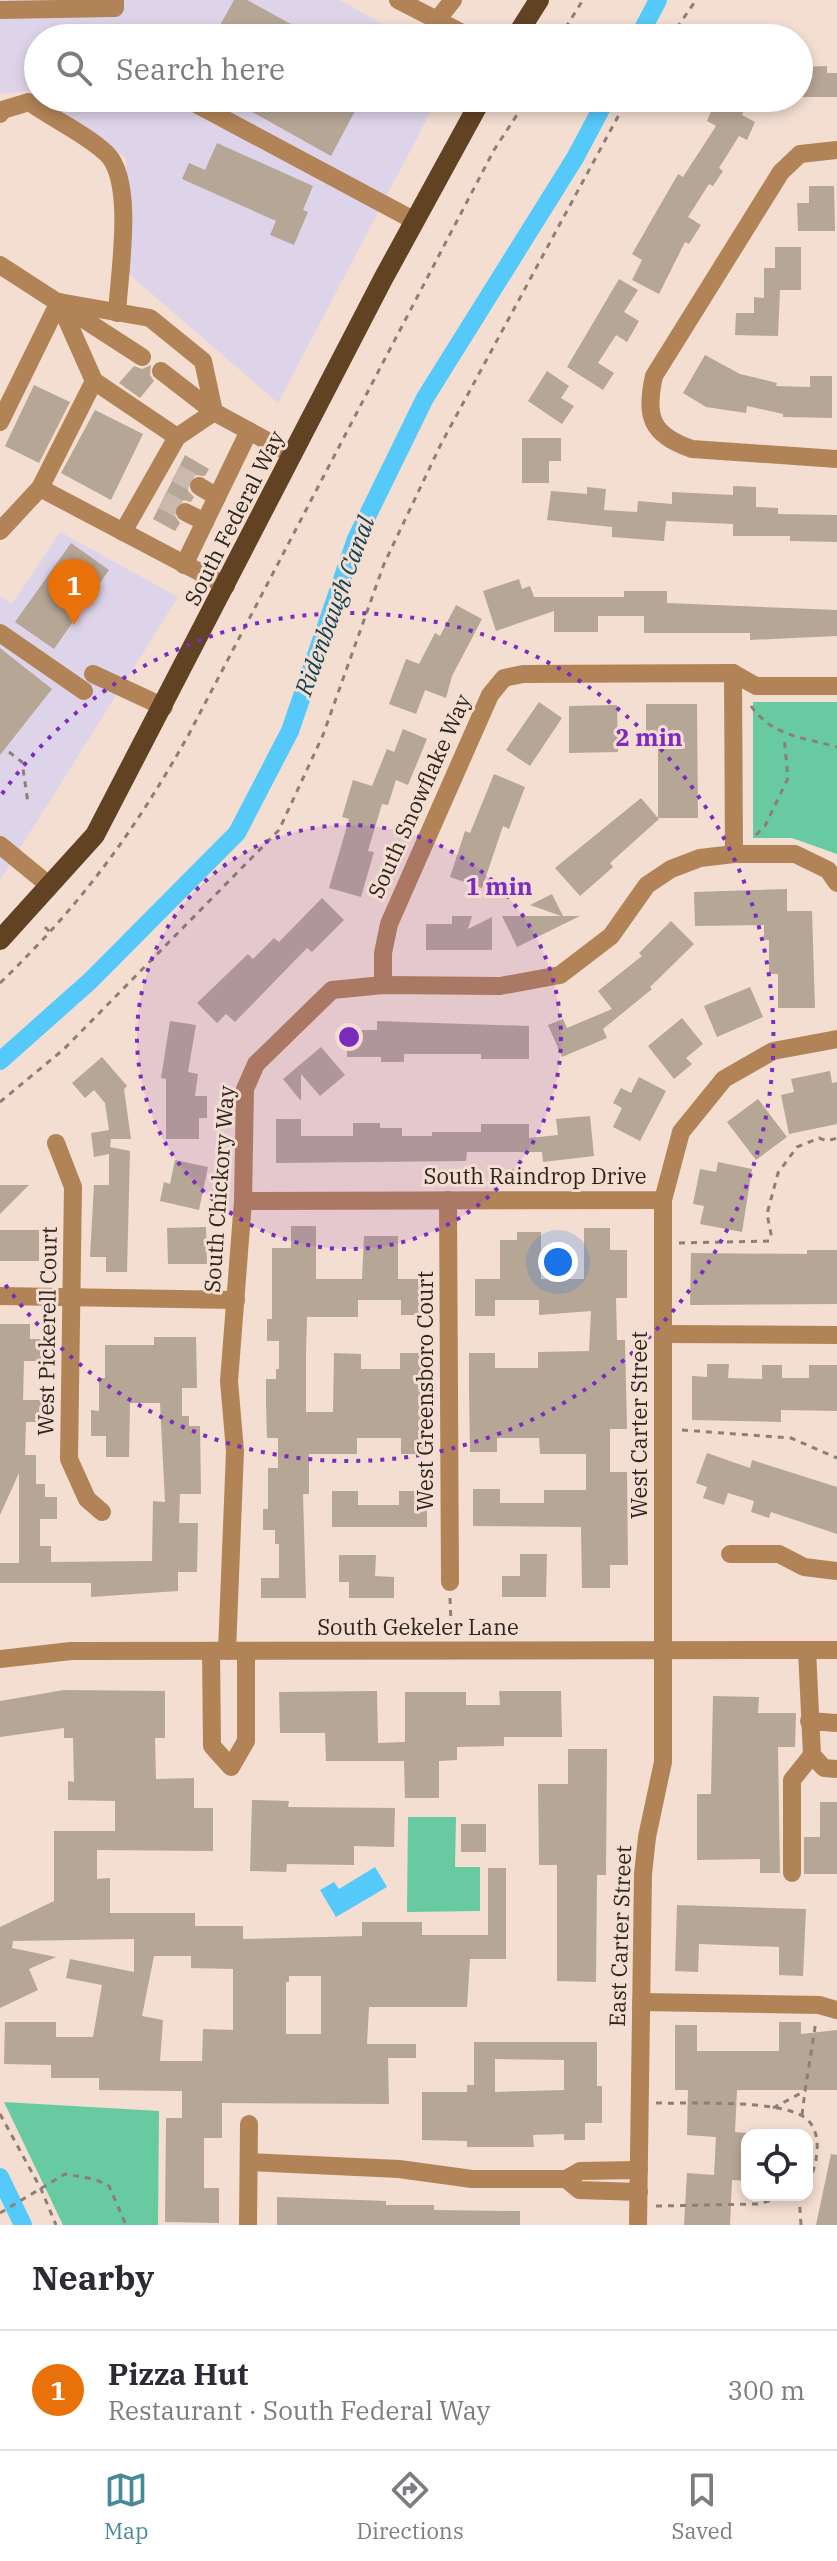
<!DOCTYPE html>
<meta charset="utf-8">
<style>
:root{--surface:#fff;--page:#f2f2f3;--text:#2b2b33;--muted:#7c7c81;--line:#e1e1e2;--accent:#48889b}
body{margin:0;font-family:"IBM Plex Serif",serif;background:var(--page);color:var(--text)}
.controls{position:absolute;right:24px;bottom:24px;display:grid;overflow:hidden;border-radius:16px;box-shadow:0 4px 12px #0003}
.controls button{width:72px;height:72px;display:grid;place-items:center;padding:0;border:0;border-bottom:2px solid var(--line);background:var(--surface);color:var(--text);font:40px sans-serif}
.you{position:absolute;left:558px;top:1262px;width:28px;height:28px;margin:-20px;border:6px solid #fff;border-radius:50%;background:#1a73e8;box-shadow:0 0 0 12px #1a73e833}
.badge{display:grid;place-items:center;width:52px;height:52px;border-radius:50%;background:var(--accent);color:#fff;font-size:26px;font-weight:700}
.pin{position:absolute;translate:-50% -66px;filter:drop-shadow(0 2px 4px #0008)}
.pin::after{content:'';position:absolute;top:42px;width:28px;height:24px;background:inherit;clip-path:polygon(0 0,100% 0,50% 100%)}
.list{margin:0;padding:0;list-style:none}
h2{display:flex;justify-content:space-between;align-items:center;height:104px;margin:0;padding:0 32px;font-size:34px}
h2 small{font-size:26px;font-weight:400;color:var(--muted)}
.list li{display:grid;grid-template-columns:52px 1fr auto;gap:24px;align-items:center;box-sizing:border-box;height:120px;padding:0 32px;border-top:2px solid var(--line)}
.list b{display:block;font-size:30px;white-space:nowrap}
.list p{margin:0;font-size:26px;white-space:nowrap;color:var(--muted)}
.list em{font-size:26px;font-style:normal;color:var(--muted)}
.icon{flex:none;width:44px;height:44px;fill:none;stroke:currentColor;stroke-width:2;stroke-linecap:round;stroke-linejoin:round}
.map{position:relative;flex:none;width:837px;height:2225px;overflow:hidden}
.search{position:absolute;background:var(--surface);box-shadow:0 4px 12px #0003;left:24px;right:24px;top:24px;height:88px;display:flex;align-items:center;gap:20px;box-sizing:border-box;padding:0 28px;border-radius:44px;color:var(--muted);font-size:30px}
.sheet{height:224px;background:var(--surface)}
nav{display:flex;justify-content:space-around;align-items:center;box-sizing:border-box;height:112px;border-top:2px solid var(--line);background:var(--surface);font-size:22px;color:var(--muted)}
nav a{display:grid;justify-items:center;gap:4px}
nav .on{color:var(--accent)}
.map>svg:first-child{display:block}
.commercial{fill:#ded4e9}
.green{fill:#67caa1}
.water{fill:#55c9f9}
.lines{fill:none;stroke-linecap:round;stroke-linejoin:round}
.canal{stroke:#55c9f9;stroke-width:18}
.building{fill:#b6a696;fill-rule:evenodd}
.minor-tunnel{stroke:#cbb9ae;stroke-width:18;stroke-dasharray:18 9;stroke-linecap:butt}
.path{stroke:#8d7f76;stroke-width:3;stroke-dasharray:6 6;stroke-linecap:butt}
.minor{stroke:#b18357;stroke-width:18}
.major{stroke:#614223;stroke-width:20}
.ring{fill:none;stroke:#7b2cbf;stroke-width:4;stroke-dasharray:4 8}
.labels{text-anchor:middle;stroke-width:6;stroke-linejoin:round;paint-order:stroke}
.street-label{font-size:22px;fill:#2d2520;stroke:#f3ded1}
.water-label{font-size:24px;font-style:italic;fill:#104256;stroke:#f3ded1}
.centre{fill:#7b2cbf;stroke:#f3ded1;stroke-width:4}
.ring-label{font-size:24px;text-anchor:middle;font-weight:bold;fill:#7b2cbf;stroke:#f3ded1;stroke-width:6;stroke-linejoin:round;paint-order:stroke}
</style>
<div class="map">
<svg width="837" height="2225" viewBox="0 0 837 2225">
<rect width="100%" height="100%" fill="#f3ded1"/>
<g class="commercial">
<polygon points="0,0 340,0 407,38 38,38 38,97 28,91 0,94"/>
<polygon points="39,98 438,98 278,403 129,274 126,158"/>
<polygon points="60,532 178,597 0,880 0,596 12,604"/>
</g>
<g class="green">
<polygon points="753,702 837,702 837,854 792,838 753,838"/>
<polygon points="408,1817 456,1817 455,1867 480,1867 480,1911 407,1912"/>
<polygon points="4,2102 159,2111 158,2225 63,2225"/>
</g>
<polygon class="water" points="375,1867 387,1887 336,1917 320,1890 334,1882 339,1889"/>
<g class="lines">
<g class="canal">
<polyline points="638,38 658,0"/>
<polyline points="0,1061 90,981 237,833 290,731 356,539 425,398 575,158 607,98"/>
<polyline points="0,2177 23,2225"/>
</g>
</g>
<g class="building">
<polygon points="234,0 247,0 316,38 213,38"/>
<polygon points="827,66 827,73 837,73 837,97 799,97 799,67"/>
<polygon points="227,98 362,98 331,156"/>
<polygon points="717,98 750,98 742,115 755,122 747,140 739,136 719,168 723,171 713,186 709,184 688,217 701,225 689,244 685,242 659,294 632,280 642,260 632,254 678,174 683,177 716,126 707,121"/>
<polygon points="217,143 313,186 303,210 308,212 294,245 270,235 276,221 182,179 189,163 205,170"/>
<polygon points="809,186 834,186 835,231 798,231 797,203 809,203"/>
<polygon points="775,247 801,247 801,290 780,290 778,336 735,335 736,313 754,313 754,297 764,298 764,268 775,268"/>
<polygon points="619,279 638,290 624,312 639,321 627,342 616,335 598,363 614,373 603,390 567,367"/>
<polygon points="705,355 740,374 777,383 776,386 810,387 810,376 832,376 832,418 783,417 783,414 747,406 746,413 706,407 683,393"/>
<polygon points="151,365 150,375 154,381 140,398 119,383 134,366 142,369"/>
<polygon points="547,371 569,386 561,398 574,406 562,424 528,401"/>
<polygon points="34,385 70,402 39,463 5,446"/>
<polygon points="95,410 143,434 111,500 61,473"/>
<polygon points="522,438 561,438 561,461 549,461 549,483 522,483"/>
<polygon points="185,455 209,469 205,476 194,475 188,480 188,491 194,497 191,502 184,500 175,506 173,513 180,523 175,531 153,519"/>
<polygon points="733,486 756,487 756,507 778,508 778,514 837,515 837,542 790,541 790,536 733,536 733,524 666,521 664,541 612,537 612,527 547,520 551,491 587,494 587,487 606,489 604,510 637,512 638,501 672,504 672,492 733,495"/>
<polygon points="71,543 109,570 54,649 15,622"/>
<polygon points="519,579 522,589 530,586 534,597 624,597 624,591 667,591 667,603 837,610 837,636 750,640 750,633 644,633 644,616 598,616 598,632 554,632 554,611 496,631 483,591"/>
<polygon points="456,605 482,619 452,676 446,698 425,690 416,714 389,704 406,659 419,664 435,633 440,636"/>
<polygon points="0,648 52,689 0,755"/>
<polygon points="539,702 562,718 530,766 506,750"/>
<polygon points="646,704 697,704 698,818 658,818 658,743 646,743"/>
<polygon points="617,705 618,752 569,753 569,706"/>
<polygon points="403,729 427,739 408,785 396,780 388,805 382,804 368,851 374,852 361,897 329,888 349,819 342,817 353,780 372,786 387,749 394,752"/>
<polygon points="494,774 525,787 509,829 503,826 482,888 450,877 465,831 470,833"/>
<polygon points="641,798 659,819 610,863 613,867 580,896 555,868"/>
<polygon points="787,889 787,911 812,911 815,1008 778,1008 778,974 769,974 769,940 764,940 764,925 695,926 694,892"/>
<polygon points="552,894 563,916 580,916 517,947 502,916 561,916 530,905"/>
<polygon points="322,898 344,920 312,952 307,948 235,1022 226,1014 217,1023 197,1003 248,954 253,959 274,938 279,942"/>
<polygon points="452,916 472,916 468,929 492,917 492,950 426,950 426,924 452,924"/>
<polygon points="671,921 694,944 650,987 652,989 603,1029 607,1038 562,1057 548,1025 563,1019 567,1028 612,1009 598,991 642,956 639,953"/>
<polygon points="750,987 763,1017 717,1037 704,1006"/>
<polygon points="682,1018 703,1044 686,1058 692,1064 674,1079 648,1046"/>
<polygon points="170,1021 196,1025 188,1072 198,1074 195,1096 207,1096 207,1118 199,1118 199,1139 166,1139 166,1079 161,1078"/>
<polygon points="377,1021 529,1026 529,1059 481,1059 481,1054 404,1054 404,1062 381,1062 381,1057 347,1057 347,1030 377,1030"/>
<polygon points="321,1047 345,1075 320,1096 301,1074 301,1101 283,1079"/>
<polygon points="102,1057 127,1086 124,1089 131,1139 111,1139 110,1147 130,1151 127,1272 106,1272 106,1257 90,1257 94,1185 109,1185 109,1154 94,1157 91,1133 109,1130 105,1103 94,1090 85,1098 72,1083"/>
<polygon points="830,1071 832,1083 837,1082 837,1124 789,1134 781,1095 794,1092 791,1079"/>
<polygon points="639,1077 666,1091 640,1141 613,1127 622,1108 613,1103 621,1088 631,1093"/>
<polygon points="758,1099 787,1137 756,1160 727,1122"/>
<polygon points="590,1116 594,1156 543,1162 542,1152 467,1152 466,1161 276,1163 276,1119 301,1119 301,1136 353,1136 353,1123 380,1123 380,1128 402,1128 402,1136 432,1136 432,1132 481,1132 481,1124 529,1124 529,1138 558,1135 556,1119"/>
<polygon points="175,1160 208,1167 199,1210 160,1201 164,1182 170,1184"/>
<polygon points="718,1162 752,1169 742,1232 700,1224 704,1206 693,1204 700,1169 716,1172"/>
<polygon points="0,1185 29,1185 0,1214"/>
<polygon points="291,1226 316,1226 316,1279 362,1279 364,1236 398,1236 398,1279 427,1279 427,1315 401,1315 401,1300 358,1300 358,1317 307,1317 306,1354 306,1412 333,1412 334,1353 361,1354 361,1369 400,1369 400,1353 427,1353 427,1454 401,1454 401,1438 357,1438 357,1454 309,1454 309,1494 303,1494 306,1598 261,1598 261,1578 279,1578 279,1544 275,1544 275,1530 263,1530 263,1509 268,1509 268,1468 278,1468 278,1438 267,1438 266,1402 266,1379 276,1379 276,1369 279,1369 279,1341 267,1341 267,1319 272,1319 272,1248 291,1248"/>
<polygon points="206,1227 207,1264 168,1264 167,1228"/>
<polygon points="584,1228 610,1228 610,1250 627,1250 627,1298 616,1298 617,1340 625,1340 627,1429 610,1429 610,1472 627,1472 628,1565 610,1565 610,1588 582,1588 581,1527 473,1526 473,1489 500,1489 500,1503 544,1503 544,1490 586,1490 586,1454 540,1454 539,1438 497,1438 497,1452 470,1452 469,1390 469,1353 495,1353 495,1368 538,1368 538,1352 589,1351 591,1311 539,1315 539,1300 495,1300 495,1316 475,1316 475,1279 500,1279 500,1240 517,1240 517,1232 541,1232 541,1279 584,1279"/>
<rect x="0" y="1230" width="39" height="31"/>
<polygon points="807,1250 837,1250 837,1304 690,1305 691,1253 807,1254"/>
<polygon points="0,1324 30,1324 30,1339 41,1339 41,1361 24,1361 23,1400 43,1400 43,1422 26,1422 25,1455 36,1455 36,1484 45,1484 45,1497 57,1497 57,1519 40,1519 40,1546 51,1546 51,1562 152,1561 153,1501 165,1502 160,1403 130,1403 129,1457 106,1457 106,1436 91,1436 91,1410 99,1411 99,1378 105,1378 105,1345 154,1345 154,1337 196,1337 197,1388 182,1388 182,1416 189,1416 189,1426 200,1426 201,1494 180,1494 179,1523 198,1523 197,1572 178,1572 178,1591 91,1597 91,1583 0,1583 0,1563 19,1563 19,1473 0,1515"/>
<polygon points="707,1364 729,1364 728,1378 762,1379 762,1365 782,1365 782,1378 809,1378 809,1365 837,1365 837,1411 781,1410 781,1422 692,1420 692,1376 707,1377"/>
<polygon points="707,1453 750,1468 752,1460 837,1487 837,1534 771,1512 769,1518 751,1512 754,1501 728,1493 724,1505 703,1498 707,1487 696,1483"/>
<polygon points="332,1491 358,1491 358,1505 399,1505 399,1491 427,1491 427,1527 332,1527"/>
<polygon points="520,1554 547,1554 546,1597 502,1597 502,1576 520,1576"/>
<polygon points="339,1555 376,1555 375,1576 394,1577 394,1598 349,1598 349,1582 339,1582"/>
<path d="M64,1690L165,1691V1738H155L156,1779L194,1778V1808H213V1851L97,1850V1879L110,1878V1913H195V1926H243V1939L362,1936V1922H422V1935H488V1868H506V1959H470L467,2007H369L367,2044H416V2058H388L389,2104L222,2103V2138H204V2188H219V2223L165,2222L166,2118H182V2091L99,2090V2078H51V2065L4,2064L5,2022H56V2037H93L102,1985L66,1978L70,1959L134,1972V1939L13,1941L12,1948L56,1957L29,1969L38,1990L0,2008V1927L54,1901V1831H115V1801L68,1800V1781L74,1782L73,1738H64V1728L0,1737V1701ZM154,1956H191V1968L233,1969V2030L203,2029L202,2061H160L163,2020L142,2016ZM289,1976H321V2034H286V1982H289Z"/>
<polygon points="377,1691 378,1743 405,1742 405,1692 466,1692 466,1705 500,1705 499,1691 561,1691 562,1737 504,1737 504,1746 457,1747 457,1760 439,1761 439,1798 405,1798 404,1761 326,1761 325,1733 280,1733 279,1692"/>
<polygon points="713,1696 759,1697 758,1713 796,1713 795,1747 778,1747 780,1873 760,1873 760,1859 697,1860 697,1794 711,1794"/>
<polygon points="568,1749 607,1749 606,1875 597,1875 596,1982 557,1981 557,1865 539,1865 538,1784 568,1784"/>
<polygon points="252,1800 289,1801 288,1807 395,1808 394,1847 354,1846 354,1865 287,1864 286,1872 250,1871"/>
<polygon points="820,1802 837,1802 837,1874 804,1874 804,1837 820,1837"/>
<rect x="461" y="1824" width="25" height="28"/>
<polygon points="677,1905 806,1909 803,1976 779,1975 779,1947 699,1944 698,1972 675,1971"/>
<polygon points="779,2022 801,2022 801,2034 837,2030 837,2090 737,2090 735,2132 747,2133 747,2181 732,2180 730,2225 684,2225 687,2173 714,2175 716,2137 687,2135 688,2090 675,2090 675,2025 697,2025 697,2051 779,2051"/>
<path d="M474,2042H597V2086H602V2123H585V2140H564V2134L533,2135L534,2147H467V2141L422,2140V2092H467V2085H474ZM495,2059L564,2060V2090L495,2092Z"/>
<polygon points="831,2154 837,2155 837,2225 816,2225"/>
<polygon points="277,2197 386,2201 386,2205 434,2205 434,2210 520,2211 520,2225 277,2225"/>
</g>
<g class="lines">
<g class="minor-tunnel">
<polyline points="176,473 199,486"/>
<polyline points="163,500 185,512"/>
</g>
<g class="path">
<polyline points="559,38 583,0"/>
<polyline points="670,38 696,0"/>
<path d="M751,706C773,737 803,737 837,747"/>
<polyline points="9,752 22,762 28,803"/>
<polyline points="756,835 765,826 788,778 784,736"/>
<polyline points="45,927 51,933"/>
<path d="M0,983C82,904 134,832 189,734L494,150L528,98"/>
<polyline points="0,1102 64,1049 279,830 323,735 384,564 441,444 628,98"/>
<polyline points="679,1243 769,1241 771,1234 767,1214 778,1173 797,1147 819,1138 827,1141 837,1138"/>
<polyline points="682,1430 791,1438 837,1458"/>
<polyline points="450,1598 451,1625"/>
<path d="M656,2103C691,2104 776,2099 804,2117C825,2131 817,2167 807,2185"/>
<polyline points="773,2108 805,2091 816,2021"/>
<polyline points="0,2114 41,2189 56,2225"/>
<polyline points="802,2115 805,2091"/>
<polyline points="799,2195 801,2225"/>
<polyline points="656,2206 757,2204 791,2195"/>
<polyline points="0,2213 65,2174 94,2179 109,2186 126,2225"/>
</g>
<g class="minor">
<polyline points="398,0 472,38"/>
<polyline points="0,10 115,8 115,0"/>
<polyline points="437,20 453,0"/>
<polyline points="185,98 415,221"/>
<path d="M0,114L2,110L29,102C53,119 86,134 107,154C135,182 119,275 117,313"/>
<path d="M837,150L800,154L781,172L654,376C645,417 651,435 692,449L837,459"/>
<polyline points="0,265 142,357"/>
<polyline points="59,302 150,318 203,361 214,412"/>
<polyline points="59,302 94,381 177,437"/>
<polyline points="161,371 214,412"/>
<polyline points="0,422 59,302"/>
<polyline points="199,486 217,497"/>
<polyline points="40,488 226,586"/>
<polyline points="185,512 205,522"/>
<polyline points="0,531 40,488 94,381"/>
<polyline points="123,532 177,437 214,412 293,455"/>
<polyline points="184,565 249,431"/>
<polyline points="0,633 84,691"/>
<polyline points="733,673 734,854"/>
<polyline points="93,674 164,707"/>
<polyline points="0,845 50,886"/>
<polyline points="383,985 383,953 389,924 490,695 504,678 523,674 733,673 756,686 837,686"/>
<polyline points="56,1143 73,1187 69,1459 87,1499 102,1512"/>
<polyline points="448,1200 450,1582"/>
<polyline points="243,1201 663,1200 681,1132 724,1079 773,1051 837,1039"/>
<polyline points="0,1296 236,1300"/>
<polyline points="663,1334 837,1335"/>
<polyline points="730,1554 779,1554 804,1567 837,1571"/>
<polyline points="807,1650 812,1755 824,1768 837,1769"/>
<polyline points="211,1651 212,1746 231,1767 246,1741 246,1651"/>
<polyline points="227,1651 235,1451 229,1381 243,1201 245,1089 256,1064 332,990 383,985 500,986 560,975 611,936 647,885 671,869 700,858 734,854 795,854 828,870 837,883"/>
<polyline points="0,1659 71,1651 837,1650"/>
<polyline points="809,1721 837,1723"/>
<polyline points="792,1873 792,1780 812,1755"/>
<polyline points="641,2002 819,2005 837,2010"/>
<polyline points="249,2162 399,2169 472,2179 566,2179"/>
<polyline points="639,2192 579,2190 566,2179 580,2171 639,2170"/>
<polyline points="248,2225 249,2124"/>
<polyline points="638,2225 643,1874 647,1837 663,1762 663,1200"/>
</g>
<g class="major">
<polyline points="515,38 539,0"/>
<polyline points="0,940 95,835 383,279 482,98"/>
</g>
</g>
<circle cx="349" cy="1037" r="212" fill="#7b2cbf" fill-opacity=".12"/>
<g class="ring">
<circle cx="349" cy="1037" r="212"/>
<path d="M2 794A424 424 0 1 1 2 1280"/>
</g>
<g class="labels">
<g class="street-label">
<text transform="translate(234 518) rotate(-63)" y="8">South Federal Way</text>
<text transform="translate(419 796) rotate(-66)" y="8">South Snowflake Way</text>
<text x="535" y="1184">South Raindrop Drive</text>
<text transform="translate(219 1189) rotate(-86)" y="8">South Chickory Way</text>
<text transform="translate(47 1331) rotate(-89)" y="8">West Pickerell Court</text>
<text transform="translate(425 1391) rotate(-90)" y="8">West Greensboro Court</text>
<text transform="translate(639 1425) rotate(-90)" y="8">West Carter Street</text>
<text x="418" y="1635">South Gekeler Lane</text>
<text transform="translate(620 1936) rotate(-88)" y="8">East Carter Street</text>
</g>
<g class="water-label">
<text transform="translate(335 606) rotate(-70)" y="8">Ridenbaugh Canal</text>
</g>
</g>
<circle cx="349" cy="1037" r="12" class="centre"/>
<g class="ring-label">
<text x="649" y="746">2 min</text>
<text x="499" y="895">1 min</text>
</g>
</svg>
<div class="controls">
<button><svg class="icon" aria-label="locate" viewBox="0 0 24 24"><circle cx="12" cy="12" r="6"/><path d="M12 2v4M12 18v4M2 12h4M18 12h4"/></svg></button>
</div>
<div class="you"></div>
<div class="pin badge" style="left:74px;top:625px;background:#e8710a">1</div>
<div class="search"><svg class="icon" aria-label="search" viewBox="0 0 24 24"><circle cx="10" cy="10" r="6"/><path d="M15 15l6 6"/></svg>Search here</div>
</div>
<section class="sheet">
<h2>Nearby<small></small></h2>
<ul class="list">
<li><span class="badge" style="background:#e8710a">1</span><div><b>Pizza Hut</b><p>Restaurant · South Federal Way</p></div><em>300 m</em></li>
</ul>
</section>
<nav>
<a class="on"><svg class="icon" aria-label="map" viewBox="0 0 24 24"><path d="M3 6l6-2 6 2 6-2v14l-6 2-6-2-6 2zM9 4v14M15 6v14"/></svg>Map</a>
<a><svg class="icon" aria-label="directions" viewBox="0 0 24 24"><path d="M12 3l9 9-9 9-9-9zM9 14v-3h6M13 9l2 2-2 2"/></svg>Directions</a>
<a><svg class="icon" aria-label="saved" viewBox="0 0 24 24"><path d="M7 4h10v16l-5-4-5 4z"/></svg>Saved</a>
</nav>
